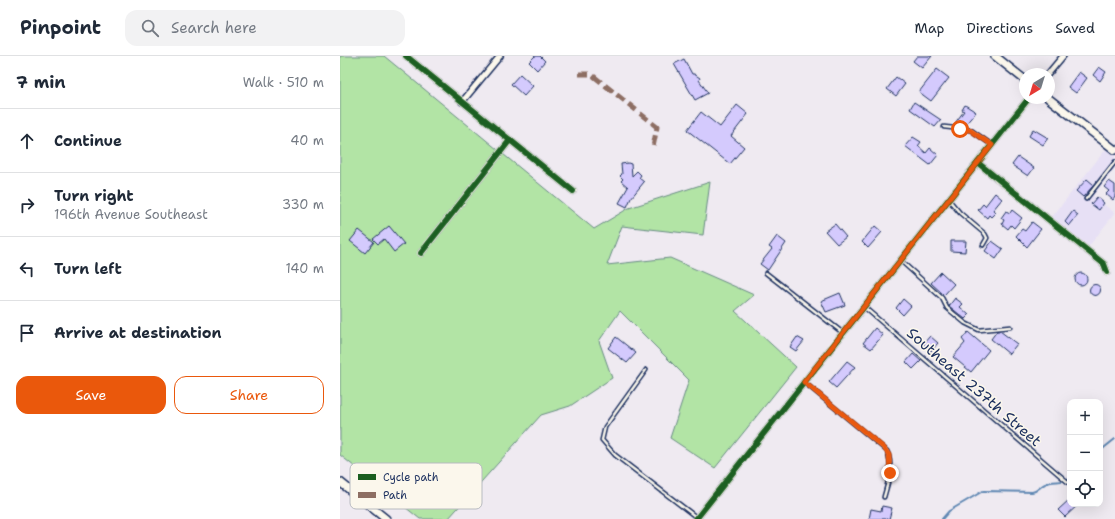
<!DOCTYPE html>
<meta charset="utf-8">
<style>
:root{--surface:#fff;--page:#f2f2f3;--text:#1f2937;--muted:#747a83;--line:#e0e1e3;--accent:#ea580c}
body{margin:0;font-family:"Shantell Sans",sans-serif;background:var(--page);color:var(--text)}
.controls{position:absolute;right:12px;bottom:12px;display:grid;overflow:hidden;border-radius:8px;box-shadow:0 4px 16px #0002}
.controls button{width:36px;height:36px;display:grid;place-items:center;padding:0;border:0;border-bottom:1px solid var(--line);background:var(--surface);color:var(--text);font:20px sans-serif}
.compass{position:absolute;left:679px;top:12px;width:36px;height:36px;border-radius:50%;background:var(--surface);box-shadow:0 4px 16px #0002;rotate:218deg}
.stop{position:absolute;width:12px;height:12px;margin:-9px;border:3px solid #ea580c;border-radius:50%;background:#fff}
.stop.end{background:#ea580c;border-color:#fff;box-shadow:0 1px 4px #0008}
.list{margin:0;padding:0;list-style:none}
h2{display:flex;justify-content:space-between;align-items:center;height:52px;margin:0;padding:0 16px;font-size:17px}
h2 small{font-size:13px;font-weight:400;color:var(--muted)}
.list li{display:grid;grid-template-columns:26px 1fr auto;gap:12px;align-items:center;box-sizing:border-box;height:64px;padding:0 16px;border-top:1px solid var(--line)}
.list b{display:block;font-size:15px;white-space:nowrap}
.list p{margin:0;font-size:13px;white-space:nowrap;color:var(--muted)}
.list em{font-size:13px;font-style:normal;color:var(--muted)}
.actions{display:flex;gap:8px;padding:12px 16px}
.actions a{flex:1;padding:9px 0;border:1px solid var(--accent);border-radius:12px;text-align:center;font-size:14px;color:var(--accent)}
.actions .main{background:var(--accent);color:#fff}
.icon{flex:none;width:22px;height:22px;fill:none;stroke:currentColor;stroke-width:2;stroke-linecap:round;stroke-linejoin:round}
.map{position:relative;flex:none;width:775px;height:463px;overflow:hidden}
header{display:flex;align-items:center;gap:24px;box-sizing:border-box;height:56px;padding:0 20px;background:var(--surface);border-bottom:1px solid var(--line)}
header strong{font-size:19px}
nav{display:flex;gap:22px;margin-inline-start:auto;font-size:14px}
.search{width:280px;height:36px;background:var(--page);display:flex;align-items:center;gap:10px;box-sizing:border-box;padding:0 14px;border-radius:12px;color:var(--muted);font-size:15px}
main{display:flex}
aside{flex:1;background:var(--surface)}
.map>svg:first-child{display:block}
.built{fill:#e7e0f5}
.green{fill:#b2e4a5;stroke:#668a82}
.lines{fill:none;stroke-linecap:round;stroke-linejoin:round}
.stream{stroke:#6088b3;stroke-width:2}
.building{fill:#d4cafd;stroke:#1b2f5e}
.lane-casing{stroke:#1b2f5e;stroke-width:5.5}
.street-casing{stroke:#1b2f5e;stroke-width:8}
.secondary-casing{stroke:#1b2f5e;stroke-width:10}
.lane{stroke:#fbf7ec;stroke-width:2.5}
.street{stroke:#fbf7ec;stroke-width:5}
.secondary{stroke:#fbf7ec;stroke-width:7}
.quiet{stroke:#8d6e63;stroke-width:5;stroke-dasharray:10 5;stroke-linecap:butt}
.cycleway-casing{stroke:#fbf7ec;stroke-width:8}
.cycleway{stroke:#1b5e20;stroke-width:6}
.route{stroke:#ea580c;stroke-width:5}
.labels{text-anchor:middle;stroke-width:3;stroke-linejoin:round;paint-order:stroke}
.street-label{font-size:15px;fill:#1b2f5e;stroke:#fbf7ec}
.key{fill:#fbf7ec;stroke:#b8bbc1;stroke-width:1}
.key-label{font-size:11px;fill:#1b2f5e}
</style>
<header>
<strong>Pinpoint</strong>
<div class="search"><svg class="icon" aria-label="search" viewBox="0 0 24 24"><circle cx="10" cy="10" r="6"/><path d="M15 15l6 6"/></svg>Search here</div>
<nav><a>Map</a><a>Directions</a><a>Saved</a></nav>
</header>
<main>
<aside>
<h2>7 min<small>Walk · 510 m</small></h2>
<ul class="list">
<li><svg class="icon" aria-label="ahead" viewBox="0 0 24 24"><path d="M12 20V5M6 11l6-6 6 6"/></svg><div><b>Continue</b></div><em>40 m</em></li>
<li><svg class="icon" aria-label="right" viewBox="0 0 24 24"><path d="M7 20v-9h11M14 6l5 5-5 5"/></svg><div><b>Turn right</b><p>196th Avenue Southeast</p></div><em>330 m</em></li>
<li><svg class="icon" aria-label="left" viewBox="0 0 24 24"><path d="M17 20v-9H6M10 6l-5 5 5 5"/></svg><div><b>Turn left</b></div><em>140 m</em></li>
<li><svg class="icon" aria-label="arrive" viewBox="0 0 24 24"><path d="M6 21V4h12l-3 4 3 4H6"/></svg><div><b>Arrive at destination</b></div></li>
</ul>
<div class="actions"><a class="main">Save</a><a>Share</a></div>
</aside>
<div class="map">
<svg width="775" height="463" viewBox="0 0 775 463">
<rect width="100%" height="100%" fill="#efeaf1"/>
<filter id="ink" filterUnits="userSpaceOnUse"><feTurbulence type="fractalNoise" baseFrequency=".025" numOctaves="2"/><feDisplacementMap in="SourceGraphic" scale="8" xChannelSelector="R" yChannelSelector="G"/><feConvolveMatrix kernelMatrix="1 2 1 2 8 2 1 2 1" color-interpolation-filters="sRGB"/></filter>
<g filter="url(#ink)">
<polygon class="built" points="766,93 775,100 775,112 753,140 775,157 749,190 712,161"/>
<polygon class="green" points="0,0 44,0 254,173 289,152 370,126 363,179 282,170 267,209 330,202 414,239 395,255 456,311 375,412 330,382 349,324 280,255 259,285 272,322 230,350 201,359 108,463 80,463 0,399"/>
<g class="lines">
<g class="stream">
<polyline points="760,395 775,383"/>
<path d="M602,463L609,455L643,435L692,436C698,435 700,430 705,428C713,423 722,428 730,422"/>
</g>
</g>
<g class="building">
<polygon points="195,0 200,0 205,5 197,14 189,6"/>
<polygon points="577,0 592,0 582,12 573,5"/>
<polygon points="344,3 352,18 354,18 360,22 359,24 368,37 355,44 334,8"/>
<polygon points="759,11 766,16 760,25 753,19"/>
<polygon points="597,13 609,22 591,45 579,36"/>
<polygon points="739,16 747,22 736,37 728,31"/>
<polygon points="180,18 193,30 184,40 171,28"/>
<polygon points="556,21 565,28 556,40 547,33"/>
<polygon points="574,46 601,64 595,71 570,53"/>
<polygon points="397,49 408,58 391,80 404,91 390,108 347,74 361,56 380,71"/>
<polygon points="625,49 636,56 624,70 620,70 615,67 624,55 622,54"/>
<polygon points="693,73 708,82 703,89 689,80"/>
<polygon points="573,81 581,86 578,90 586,97 590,92 598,99 590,109 565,90"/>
<polygon points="678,101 694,112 688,120 672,109"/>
<polygon points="288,107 291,108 292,120 297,115 301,119 299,122 304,126 291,142 287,151 279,147 288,131 281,125 283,123 280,120 282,118 281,108"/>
<polygon points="747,123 754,129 743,141 736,135"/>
<polygon points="769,125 775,129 775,141 773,144 766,138 769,135 764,131"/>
<polygon points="655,137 662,143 653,154 656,156 651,161 649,159 647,162 638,154 643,148 645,150"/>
<polygon points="757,141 764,147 759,154 751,148"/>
<polygon points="672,154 682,162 674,172 671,169 668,173 662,168 664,164 661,162 666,155 670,157"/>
<polygon points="733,155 738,159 729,170 725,166"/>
<polygon points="692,166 701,173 687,191 676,180 682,173 685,175"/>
<polygon points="495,168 506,181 497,188 485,175"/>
<polygon points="49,170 64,188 54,196 44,183 38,188 33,183"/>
<polygon points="535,170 542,176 528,192 522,186"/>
<polygon points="19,174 34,186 25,197 10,185"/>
<polygon points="437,180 446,187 428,214 420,208 432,193 429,191"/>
<polygon points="611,185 626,185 625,196 611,195"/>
<polygon points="652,185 663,193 656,203 645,195"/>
<polygon points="601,216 614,228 604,239 591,227"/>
<circle cx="741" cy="223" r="6"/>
<circle cx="755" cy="234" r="5.5"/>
<polygon points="500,237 505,249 486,256 481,245"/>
<polygon points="615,242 623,248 620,251 629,259 625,263 609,250"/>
<polygon points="563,243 571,250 563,259 556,252"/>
<polygon points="535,272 543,279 531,293 523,287"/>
<polygon points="657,275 660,275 677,288 669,298 651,283"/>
<polygon points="628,276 649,294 631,316 613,301 625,287 622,283"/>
<polygon points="590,280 598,287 591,295 583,288"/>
<polygon points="276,281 296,297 287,307 268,292"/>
<polygon points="457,281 464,285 456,295 450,291"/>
<polygon points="573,298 581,305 573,313 566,306"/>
<polygon points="507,305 515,311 496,332 489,326"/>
<polygon points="730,443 730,448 739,448 725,461 718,454"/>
<polygon points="542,450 552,452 549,463 529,463 531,453 541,455"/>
</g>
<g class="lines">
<defs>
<g id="lane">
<polyline points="604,71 631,74 652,89"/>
<polyline points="746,143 775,106"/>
<polyline points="609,144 620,157 645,178 647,182 643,189"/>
<polyline points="561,205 602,242 607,252 625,267 639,274 670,271"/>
<polyline points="426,217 503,277"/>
<polyline points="524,251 730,428"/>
<polyline points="306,314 265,371 262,384 275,399 356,461"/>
<path d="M465,327L547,395C554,411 548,426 544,441"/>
</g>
<g id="street">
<polyline points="66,0 233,135"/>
<polyline points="708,18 723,0"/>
<polyline points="122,46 160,0"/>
<polyline points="638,107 764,208 767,216"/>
<polyline points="81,197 170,84"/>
<polyline points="356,463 689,42"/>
</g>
<g id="secondary">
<polyline points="655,0 685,24"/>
<polyline points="708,42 775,94"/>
<polyline points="0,426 46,463"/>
</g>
</defs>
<use href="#lane" class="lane-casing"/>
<use href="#street" class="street-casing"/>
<use href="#secondary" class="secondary-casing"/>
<use href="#lane" class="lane"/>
<use href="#street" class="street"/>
<use href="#secondary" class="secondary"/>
<polyline class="quiet" points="239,18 251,18 317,71 313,91"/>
<defs>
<g id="cycleway">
<polyline points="66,0 233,135"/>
<polyline points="638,107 764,208 767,216"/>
<polyline points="81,197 170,84"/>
<polyline points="356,463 689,42"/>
</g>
</defs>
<use href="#cycleway" class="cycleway-casing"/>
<use href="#cycleway" class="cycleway"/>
</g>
</g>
<g class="lines" filter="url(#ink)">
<polyline class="route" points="550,417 549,399 544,392 464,326 652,89 630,74 620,73"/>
</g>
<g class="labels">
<g class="street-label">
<text transform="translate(634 331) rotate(41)" y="5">Southeast 237th Street</text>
</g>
</g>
<rect x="10" y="407" width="132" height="46" rx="6" class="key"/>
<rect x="18" y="418" width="18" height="6" fill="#1b5e20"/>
<rect x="18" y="436" width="18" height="6" fill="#8d6e63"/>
<g class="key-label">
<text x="43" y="425">Cycle path</text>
<text x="43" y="443">Path</text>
</g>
</svg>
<div class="controls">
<button>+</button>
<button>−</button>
<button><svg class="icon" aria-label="locate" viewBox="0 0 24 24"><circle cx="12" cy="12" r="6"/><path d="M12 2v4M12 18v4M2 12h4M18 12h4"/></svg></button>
</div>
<svg class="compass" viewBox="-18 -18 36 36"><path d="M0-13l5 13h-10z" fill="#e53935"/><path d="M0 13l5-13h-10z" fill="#747a83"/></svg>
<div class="stop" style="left:620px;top:73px"></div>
<div class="stop end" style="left:550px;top:417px"></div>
</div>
</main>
